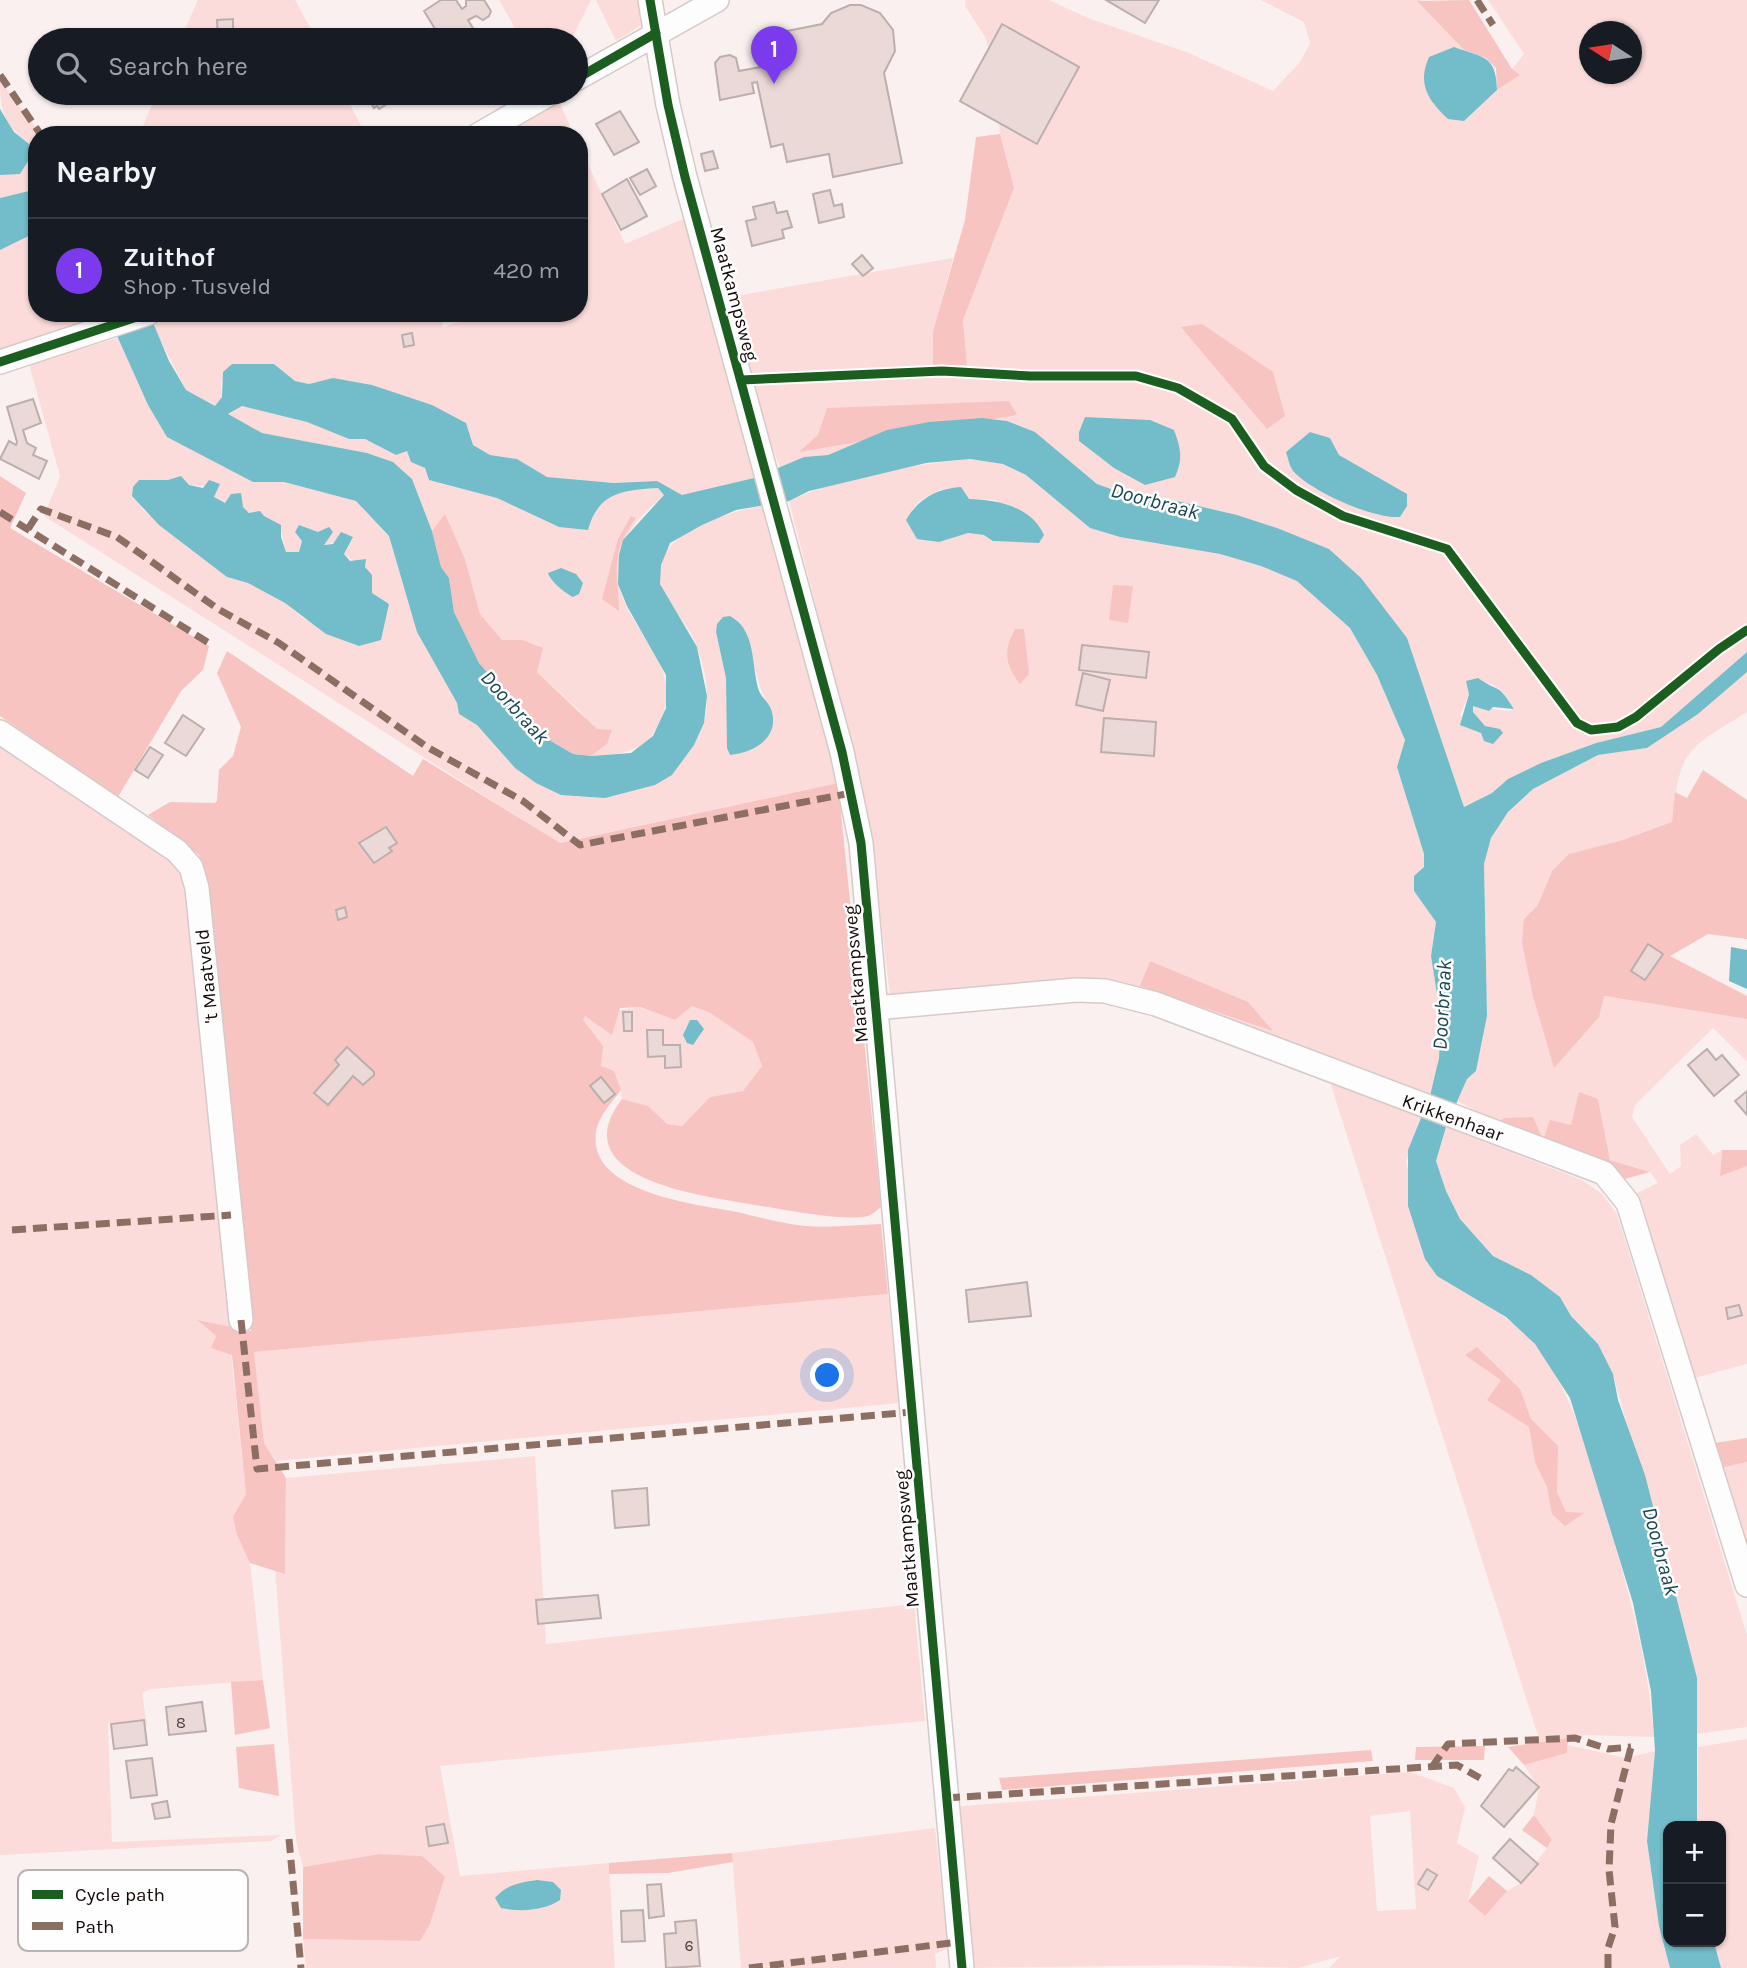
<!DOCTYPE html>
<meta charset="utf-8">
<style>
:root{--surface:#171b24;--page:#242831;--text:#f1f3f6;--muted:#9ea1a6;--line:#363941;--accent:#7c3aed}
body{margin:0;font-family:Karla,sans-serif;background:var(--page);color:var(--text)}
.controls{position:absolute;right:21px;bottom:21px;display:grid;overflow:hidden;border-radius:14px;box-shadow:0 2px 5px #0004}
.controls button{width:63px;height:63px;display:grid;place-items:center;padding:0;border:0;border-bottom:2px solid var(--line);background:var(--surface);color:var(--text);font:35px sans-serif}
.compass{position:absolute;left:1579px;top:21px;width:63px;height:63px;border-radius:50%;background:var(--surface);box-shadow:0 2px 5px #0004;rotate:282deg}
.you{position:absolute;left:828px;top:1376px;width:24px;height:24px;margin:-18px;border:5px solid #fff;border-radius:50%;background:#1a73e8;box-shadow:0 0 0 10px #1a73e833}
.badge{display:grid;place-items:center;width:46px;height:46px;border-radius:50%;background:var(--accent);color:#fff;font-size:23px;font-weight:700}
.pin{position:absolute;translate:-50% -58px;filter:drop-shadow(0 2px 4px #0008)}
.pin::after{content:'';position:absolute;top:37px;width:24px;height:21px;background:inherit;clip-path:polygon(0 0,100% 0,50% 100%)}
.list{margin:0;padding:0;list-style:none}
h2{display:flex;justify-content:space-between;align-items:center;height:91px;margin:0;padding:0 28px;font-size:30px}
h2 small{font-size:23px;font-weight:400;color:var(--muted)}
.list li{display:grid;grid-template-columns:46px 1fr auto;gap:21px;align-items:center;box-sizing:border-box;height:105px;padding:0 28px;border-top:2px solid var(--line)}
.list b{display:block;font-size:26px;white-space:nowrap}
.list p{margin:0;font-size:23px;white-space:nowrap;color:var(--muted)}
.list em{font-size:23px;font-style:normal;color:var(--muted)}
.icon{flex:none;width:38px;height:38px;fill:none;stroke:currentColor;stroke-width:2;stroke-linecap:round;stroke-linejoin:round}
.map{position:relative;flex:none;width:1747px;height:1968px;overflow:hidden}
.search{position:absolute;background:var(--surface);box-shadow:0 2px 5px #0004;left:28px;top:28px;width:560px;height:77px;display:flex;align-items:center;gap:18px;box-sizing:border-box;padding:0 24px;border-radius:38px;color:var(--muted);font-size:26px}
.panel{position:absolute;background:var(--surface);box-shadow:0 2px 5px #0004;left:28px;top:126px;width:560px;height:196px;border-radius:28px}
.map>svg:first-child{display:block}
.green{fill:#fbdcda;fill-rule:evenodd}
.forest{fill:#f7c4c2}
.water{fill:#72bdc9;fill-rule:evenodd}
.building{fill:#ebd9d8;stroke:#bbafae;stroke-width:2}
.lines{fill:none;stroke-linecap:round;stroke-linejoin:round}
.minor-casing{stroke:#d6cac9;stroke-width:26}
.minor{stroke:#fefdfd;stroke-width:23}
.quiet{stroke:#8d6e63;stroke-width:7;stroke-dasharray:14 7;stroke-linecap:butt}
.cycleway-casing{stroke:#fefefe;stroke-width:13}
.cycleway{stroke:#1b5e20;stroke-width:9}
.labels{text-anchor:middle;stroke-width:5;stroke-linejoin:round;paint-order:stroke}
.number-label{font-size:16px;fill:#4a3c3c}
.street-label{font-size:19px;fill:#150808;stroke:#fefefe}
.water-label{font-size:21px;font-style:italic;fill:#184850;stroke:#fefefe}
.key{fill:#fefefe;stroke:#b8b4b4;stroke-width:2}
.key-label{font-size:19px;fill:#150808}
</style>
<div class="map">
<svg width="1747" height="1968" viewBox="0 0 1747 1968">
<rect width="100%" height="100%" fill="#faf0ef"/>
<g class="green">
<polygon points="198,0 295,0 317,40 180,40"/>
<polygon points="499,0 591,0 571,40 522,40"/>
<polygon points="596,0 644,0 647,21 616,41"/>
<path d="M966,0H1049L1088,18L1189,53L1273,91L1300,62L1310,43L1304,22L1261,0H1421L1418,2L1464,50L1454,47L1464,121L1497,90L1519,75L1512,69L1524,54L1488,0H1747V652L1661,727L1596,743L1541,763L1508,779L1492,793L1464,807L1407,638L1329,549L1237,515L1177,501L1125,494L1097,484L1035,432L1007,421L982,418L887,430L828,455L804,457L780,468L746,376L729,297L953,258L933,331V367L967,365L963,320L1014,188L1000,134L995,67L985,37L965,6ZM1590,32H1632V74H1590ZM1086,417L1150,420L1114,468L1079,441V432ZM1310,432L1330,438L1339,455L1407,494L1286,452ZM1483,682C1501,686 1505,694 1514,709L1508,711L1473,706L1472,712L1485,726L1481,733L1460,715L1469,694Z"/>
<path d="M0,81L42,135H37V189L0,198V175L20,173L29,144C4,124 0,111 0,81Z"/>
<polygon points="157,93 344,93 366,135 139,135"/>
<polygon points="557,97 574,135 491,135"/>
<polygon points="579,145 625,244 685,218 732,384 754,478 682,496 657,481 614,483 547,477 517,459 490,455 473,445 466,423 372,385 333,378 309,384 295,381 274,364 232,364 221,382 222,397 215,406 186,390 153,326 162,322 160,317 168,313 434,313 442,318 443,327 463,321 461,313 579,313"/>
<polygon points="37,232 37,313 105,313 76,330 0,351 0,250"/>
<path d="M118,338L148,405L253,482H284L356,501L389,536L417,632L457,703L459,714L477,725L515,768L672,775C683,759 697,744 703,725C713,696 703,652 687,627C678,614 666,602 661,586C646,536 725,512 762,506L838,783L559,843L44,516L60,476L29,364ZM139,480C167,478 193,490 220,484L214,498L280,525L286,552H299L302,542L323,545L353,538L344,554L372,575V593L389,604L381,640L304,619L285,603L248,583L227,577L142,509ZM736,619C758,652 751,680 772,710L727,704L726,678L716,632Z"/>
<path d="M242,406L307,422L349,439H365L396,455L407,450L425,468L429,480L497,498L559,527L588,529C598,492 624,490 658,487L664,495C639,519 624,528 620,565C620,571 617,580 619,586C630,633 684,666 661,719C645,754 625,753 591,756L607,744L581,712L537,672L522,640H502L480,614L465,559L445,515L432,531L412,479L393,462L367,453L262,433L228,415Z"/>
<path d="M970,459L1003,464L1026,475L1090,528L1120,537L1220,554L1261,566L1297,580L1350,628L1377,675L1405,740L1397,767L1424,854V867L1414,891L1436,922L1431,956L1441,1019L1438,1068L1430,1096L1171,1002L890,996L874,860L856,764L789,501C844,475 910,465 970,459ZM941,489L969,499L997,500L984,535L968,533L912,510L919,501Z"/>
<path d="M1747,672V712C1686,750 1680,748 1672,822L1552,871L1538,906L1524,919L1603,996L1747,1019V1062L1713,1028L1635,1105L1632,1117L1670,1174L1681,1166L1680,1145L1696,1134L1713,1155L1722,1150L1720,1175L1747,1166V1364L1694,1378L1633,1195L1658,1183L1650,1172L1610,1160L1598,1099L1571,1125L1543,1141L1497,1124L1458,1101L1467,1079L1476,1071L1487,1016L1484,864L1491,838L1508,812L1533,789L1598,755L1647,748L1698,714Z"/>
<polygon points="0,743 185,866 237,1330 198,1321 216,1336 211,1348 231,1354 246,1494 240,1508 237,1535 250,1563 263,1680 151,1689 142,1693 147,1725 108,1723 112,1842 281,1835 271,1841 0,1855"/>
<polygon points="691,1006 710,1013 753,1042 762,1066 743,1091 710,1097 682,1126 667,1124 648,1106 622,1099 621,1090 601,1066 582,1020 584,1016 639,1007 675,1020"/>
<path d="M1329,1079L1421,1117L1406,1162L1437,1276C1471,1298 1511,1314 1537,1347C1573,1394 1587,1451 1604,1508C1627,1584 1648,1658 1654,1737L1588,1735L1540,1742Z"/>
<polygon points="1446,1127 1582,1180 1602,1194 1617,1214 1747,1635 1747,1727 1697,1734 1697,1678 1613,1374 1598,1344 1571,1316 1560,1297 1531,1275 1493,1256 1460,1219 1446,1191 1436,1161"/>
<polygon points="888,1294 899,1403 276,1461 264,1443 253,1352"/>
<polygon points="535,1456 546,1644 914,1604 925,1721 440,1766 460,1876 609,1863 615,1968 306,1968 303,1939 420,1941 430,1924 445,1878 422,1856 379,1854 303,1867 296,1841 275,1569 285,1573 286,1478"/>
<polygon points="1747,1462 1747,1551 1722,1468"/>
<polygon points="1747,1739 1747,1968 1721,1968 1714,1942 1721,1942 1721,1826 1697,1826 1698,1747"/>
<path d="M1568,1745L1626,1758L1655,1751L1647,1841L1659,1926L1670,1968H1329L1341,1956L1298,1968L1189,1965L968,1968L953,1814L962,1806L1410,1772L1454,1788L1465,1807L1457,1843L1479,1856L1468,1901L1485,1916L1507,1891L1521,1883L1552,1841L1534,1815L1539,1788L1524,1765L1567,1753ZM1410,1811L1416,1909L1377,1911L1370,1816Z"/>
<polygon points="935,1828 948,1948 935,1954 936,1968 741,1968 732,1853"/>
</g>
<g class="forest">
<polygon points="1469,0 1512,69 1520,75 1497,90 1496,68 1486,58 1464,50 1417,1"/>
<polygon points="1000,134 1014,188 963,320 967,365 933,368 933,331 965,220 976,137"/>
<polygon points="1202,324 1273,372 1285,416 1267,429 1181,327"/>
<polygon points="1009,401 1017,415 799,452 818,435 827,408"/>
<polygon points="0,476 26,493 10,528 209,646 203,670 181,691 118,797 0,716"/>
<polygon points="445,514 465,559 480,614 502,640 522,640 543,648 537,672 597,729 612,730 607,744 591,756 573,754 544,737 479,663 454,612 449,578 441,567 432,531"/>
<path d="M631,516L636,518C609,554 618,570 619,611L602,599L618,539Z"/>
<polygon points="1113,585 1133,586 1128,623 1109,620"/>
<path d="M1015,629H1024L1029,674L1020,684C1005,665 1003,651 1015,629Z"/>
<path d="M227,651L413,776L423,759L560,843L838,783L881,1207C877,1210 872,1215 868,1216C842,1222 782,1209 755,1205C706,1196 560,1180 622,1099L648,1106L667,1124L682,1126L710,1097L743,1091L762,1066L753,1042L710,1013L692,1006L675,1020L640,1007L620,1008L612,1035L585,1016L583,1020L603,1046L601,1066L614,1071L621,1090C612,1102 598,1117 596,1132C587,1193 697,1204 737,1212C759,1217 783,1224 806,1226C830,1228 856,1225 881,1224L888,1294L254,1352L264,1443L286,1478L285,1574L250,1563L237,1535L233,1517L246,1494L232,1355L211,1348L216,1336L197,1320L251,1331L208,893L199,855L148,815L170,802L215,803L217,801L219,770L233,756L241,727L217,673Z"/>
<polygon points="1703,770 1747,800 1747,939 1708,934 1670,956 1747,996 1747,1019 1604,996 1599,1017 1554,1068 1533,996 1522,943 1524,919 1538,905 1552,871 1569,854 1620,841 1672,822 1675,792 1687,798"/>
<polygon points="1150,961 1248,1002 1273,1031 1140,986"/>
<polygon points="1579,1092 1598,1099 1610,1160 1650,1172 1621,1180 1497,1124 1504,1118 1533,1117 1543,1140 1550,1120 1571,1125"/>
<polygon points="1722,1150 1747,1150 1747,1166 1720,1176"/>
<polygon points="1477,1347 1520,1389 1531,1419 1558,1446 1557,1492 1566,1512 1584,1513 1565,1526 1552,1514 1547,1487 1535,1462 1529,1427 1487,1400 1501,1380 1465,1355"/>
<polygon points="1747,1438 1747,1462 1721,1468 1715,1443"/>
<polygon points="263,1680 270,1728 235,1735 231,1682"/>
<polygon points="1568,1738 1567,1753 1524,1765 1508,1747"/>
<polygon points="274,1744 279,1796 239,1788 236,1747"/>
<polygon points="1485,1746 1484,1760 1415,1760 1416,1747"/>
<polygon points="1371,1750 1373,1761 1002,1790 999,1778"/>
<polygon points="1534,1815 1552,1840 1547,1848 1522,1830"/>
<polygon points="732,1853 733,1862 668,1873 609,1874 609,1863"/>
<polygon points="379,1854 422,1856 445,1877 430,1924 420,1941 303,1939 303,1867"/>
<polygon points="1489,1876 1507,1891 1485,1916 1468,1901"/>
</g>
<g class="water">
<path d="M1454,47C1484,58 1496,55 1497,90L1464,121L1448,119C1428,100 1417,84 1429,57Z"/>
<polygon points="0,109 14,132 29,144 32,155 20,174 0,175"/>
<polygon points="37,189 37,232 0,250 0,198"/>
<path d="M112,313H149L169,361L186,390L215,406L222,397L223,372L232,364H274L295,381L309,384L333,378L372,385L432,405L466,423L473,445L490,455L517,459L547,477L614,483L657,481L682,495L754,478L804,457L828,455L887,430L929,422L982,418L1007,421L1035,432L1097,484L1125,494L1177,501L1237,515L1277,528L1329,549L1361,578L1407,638L1464,807L1492,793L1508,779L1541,763L1596,743L1661,727L1747,652V672L1698,714L1647,748L1598,755L1533,789L1508,812L1491,838L1484,864L1487,1016L1476,1071L1467,1079L1446,1127L1436,1161L1446,1191L1460,1219L1493,1256L1531,1275L1560,1297L1571,1316L1598,1344L1613,1374L1618,1400L1645,1475L1697,1678V1826H1668V1942H1714L1721,1968H1670L1659,1926L1647,1841L1655,1751L1651,1691L1633,1603L1570,1398L1535,1344L1506,1317L1437,1276L1425,1259L1408,1206V1150L1430,1096L1439,1058L1441,1019L1431,956L1436,922L1414,891V876L1424,867V854L1397,767L1405,740L1377,675L1350,628L1297,581L1261,566L1220,554L1120,537L1090,528L1026,475L1003,464L970,459L926,463L809,491L789,501L736,510L702,525L670,543L661,565L660,584L697,647L707,696L704,723L694,745L672,775L655,785L605,798L561,795L536,783L515,768L477,725L459,714L457,703L417,632L389,536L356,501L284,482H253L167,437L148,405L118,338ZM242,406L307,422L349,439H365L396,455L407,451L411,462L425,468L429,480L497,498L559,527L588,530C598,492 624,490 658,488L664,495L623,540L619,555L618,584L627,606L666,675V708L653,736L631,753L591,756L573,754L544,737L479,663L454,612L449,578L441,567L432,531L412,479L393,462L367,453L262,433L228,414Z"/>
<path d="M1085,417L1150,420L1174,430C1181,449 1183,459 1175,477L1145,485L1114,468L1079,441V432Z"/>
<path d="M1310,432L1330,438L1339,455L1407,494V506L1400,517C1373,519 1313,492 1294,472C1290,468 1288,458 1286,452Z"/>
<polygon points="181,476 189,485 203,488 209,480 220,484 214,497 225,503 231,494 241,493 243,507 249,513 260,511 264,516 281,525 281,537 286,552 299,552 302,541 295,532 299,525 318,532 329,527 333,532 324,545 333,544 341,532 353,537 344,554 350,561 366,559 365,567 372,575 372,593 389,604 381,640 359,646 326,634 285,603 248,583 227,577 159,525 132,496 133,487 139,480 168,480"/>
<path d="M961,487L969,499C998,500 1031,506 1044,535L1039,543L993,541L984,535L968,533L939,542L917,539L906,520C919,498 936,489 961,487Z"/>
<path d="M561,568L576,574L583,583L579,594L573,597C565,593 551,582 548,573Z"/>
<path d="M730,616C757,630 751,667 759,691C762,698 769,703 771,709C781,738 753,753 730,755L727,748L726,678L716,632L717,624L723,617Z"/>
<path d="M1478,678C1501,694 1496,681 1514,709L1493,707L1489,711L1473,706V712L1485,726L1500,729L1503,733L1493,744L1484,741L1481,733L1460,725L1469,694L1466,681Z"/>
<polygon points="1731,947 1747,950 1747,989 1729,981"/>
<polygon points="690,1020 697,1020 704,1029 693,1045 687,1043 683,1035"/>
<path d="M537,1880L553,1882L561,1890L560,1900C543,1911 520,1912 501,1908L495,1898C507,1884 519,1883 537,1880Z"/>
</g>
<g class="building">
<polygon points="441,0 456,0 462,9 466,6 466,0 484,0 491,11 489,16 483,20 476,16 468,20 477,35 468,40 442,40 424,11"/>
<polygon points="1106,0 1159,0 1145,23"/>
<polygon points="850,5 861,5 880,13 893,30 895,51 884,73 902,163 833,177 829,154 787,162 783,144 771,147 757,82 752,83 754,93 720,100 715,63 720,57 730,55 736,58 739,71 771,65 769,57 787,53 782,32 822,24 831,13"/>
<polygon points="233,19 233,40 218,40 217,20"/>
<polygon points="1002,24 1079,67 1037,144 960,101"/>
<polygon points="369,93 405,93 379,109 377,106 374,108 367,97 371,95"/>
<polygon points="620,111 639,142 614,155 596,124"/>
<polygon points="713,151 718,168 705,171 701,154"/>
<polygon points="647,169 656,186 640,195 630,178"/>
<polygon points="627,179 647,216 621,230 602,194"/>
<polygon points="830,190 834,206 842,204 844,217 819,223 813,194"/>
<polygon points="774,202 777,213 787,211 792,227 782,230 784,238 752,246 746,221 756,219 753,207"/>
<polygon points="862,255 873,268 863,276 852,264"/>
<polygon points="412,333 414,345 404,347 402,335"/>
<polygon points="33,399 41,423 23,430 27,443 36,448 33,455 47,461 39,479 0,459 9,441 16,445 17,442 7,407"/>
<polygon points="1082,645 1149,652 1146,678 1079,670"/>
<polygon points="1083,673 1110,680 1103,711 1076,705"/>
<polygon points="183,715 204,729 186,756 165,743"/>
<polygon points="1104,718 1156,722 1154,756 1101,752"/>
<polygon points="150,747 163,755 148,778 135,770"/>
<polygon points="386,827 397,843 389,848 392,851 374,863 359,843"/>
<polygon points="345,907 347,917 338,920 336,910"/>
<polygon points="1648,944 1663,954 1645,980 1631,971"/>
<polygon points="623,1012 632,1012 632,1031 624,1031"/>
<polygon points="647,1030 663,1030 663,1045 680,1045 681,1067 665,1068 665,1056 648,1057"/>
<polygon points="347,1047 374,1072 374,1075 363,1085 353,1076 328,1105 314,1093 339,1065 335,1060"/>
<polygon points="1707,1049 1716,1060 1722,1055 1739,1075 1714,1096 1688,1065"/>
<polygon points="601,1077 615,1094 604,1103 590,1086"/>
<polygon points="1747,1091 1747,1115 1735,1101"/>
<polygon points="1027,1282 1031,1316 969,1322 966,1290"/>
<polygon points="1739,1305 1742,1315 1728,1319 1726,1308"/>
<polygon points="647,1488 649,1525 615,1528 612,1491"/>
<polygon points="598,1595 601,1618 538,1624 536,1600"/>
<polygon points="202,1702 206,1731 169,1735 166,1707"/>
<polygon points="144,1720 147,1745 114,1749 111,1724"/>
<polygon points="152,1758 157,1795 131,1798 126,1761"/>
<polygon points="1516,1767 1539,1787 1504,1827 1481,1806 1509,1769 1513,1771"/>
<polygon points="167,1801 170,1817 155,1819 152,1804"/>
<polygon points="444,1824 448,1843 429,1846 426,1827"/>
<polygon points="1510,1839 1538,1864 1521,1883 1493,1858"/>
<polygon points="1427,1869 1437,1875 1428,1890 1418,1884"/>
<polygon points="661,1884 664,1916 649,1918 647,1885"/>
<polygon points="643,1910 645,1941 622,1942 621,1911"/>
<polygon points="696,1920 700,1966 666,1968 664,1934 676,1933 675,1922"/>
</g>
<g class="lines">
<defs>
<g id="minor">
<polyline points="650,0 668,105 685,177 842,752 861,843 962,1968"/>
<polyline points="576,79 717,0"/>
<polyline points="478,135 551,93"/>
<polyline points="0,362 149,313"/>
<polyline points="0,732 177,851 191,867 197,888 241,1320"/>
<polyline points="875,1008 1076,990 1105,991 1156,1004 1604,1173 1628,1203 1747,1585"/>
</g>
</defs>
<use href="#minor" class="minor-casing"/>
<use href="#minor" class="minor"/>
<g class="quiet">
<polyline points="1477,0 1493,25"/>
<polyline points="0,75 41,135"/>
<polyline points="0,512 212,645"/>
<polyline points="28,529 41,509 117,537 218,609 279,643 427,747 523,801 580,845 851,793"/>
<polyline points="12,1230 231,1215"/>
<polyline points="241,1320 257,1469 912,1412"/>
<polyline points="1432,1767 1448,1744 1575,1738 1608,1749 1631,1747"/>
<polyline points="946,1798 1457,1765 1480,1778"/>
<polyline points="289,1839 301,1968"/>
<polyline points="749,1968 959,1942"/>
<polyline points="1608,1968 1608,1948 1615,1927 1609,1870 1611,1824 1631,1747"/>
</g>
<defs>
<g id="cycleway">
<polyline points="650,0 668,105 685,177 842,752 861,843 962,1968"/>
<polyline points="576,79 656,33"/>
<polyline points="0,362 149,313"/>
<polyline points="741,380 942,371 1030,376 1136,376 1178,388 1232,419 1264,466 1296,490 1343,516 1447,549 1577,723 1591,730 1618,727 1636,717 1719,649 1747,630"/>
</g>
</defs>
<use href="#cycleway" class="cycleway-casing"/>
<use href="#cycleway" class="cycleway"/>
</g>
<g class="labels">
<g class="number-label">
<text x="181" y="1728">8</text>
<text x="689" y="1951">6</text>
</g>
<g class="street-label">
<text transform="translate(735 294) rotate(75)" y="7">Maatkampsweg</text>
<text transform="translate(855 974) rotate(-95)" y="7">Maatkampsweg</text>
<text transform="translate(206 976) rotate(-96)" y="7">'t Maatveld</text>
<text transform="translate(1453 1117) rotate(20)" y="7">Krikkenhaar</text>
<text transform="translate(906 1539) rotate(-95)" y="7">Maatkampsweg</text>
</g>
<g class="water-label">
<text transform="translate(1155 501) rotate(15)" y="7">Doorbraak</text>
<text transform="translate(515 707) rotate(48)" y="7">Doorbraak</text>
<text transform="translate(1442 1005) rotate(-87)" y="7">Doorbraak</text>
<text transform="translate(1661 1551) rotate(75)" y="7">Doorbraak</text>
</g>
</g>
<rect x="18" y="1870" width="230" height="81" rx="10" class="key"/>
<rect x="32" y="1890" width="31" height="9" fill="#1b5e20"/>
<rect x="32" y="1922" width="31" height="8" fill="#8d6e63"/>
<g class="key-label">
<text x="75" y="1901">Cycle path</text>
<text x="75" y="1933">Path</text>
</g>
</svg>
<div class="controls">
<button>+</button>
<button>−</button>
</div>
<svg class="compass" viewBox="-18 -18 36 36"><path d="M0-13l5 13h-10z" fill="#e53935"/><path d="M0 13l5-13h-10z" fill="#9ea1a6"/></svg>
<div class="you"></div>
<div class="pin badge" style="left:774px;top:84px">1</div>
<div class="search"><svg class="icon" aria-label="search" viewBox="0 0 24 24"><circle cx="10" cy="10" r="6"/><path d="M15 15l6 6"/></svg>Search here</div>
<section class="panel">
<h2>Nearby<small></small></h2>
<ul class="list">
<li><span class="badge">1</span><div><b>Zuithof</b><p>Shop · Tusveld</p></div><em>420 m</em></li>
</ul>
</section>
</div>
